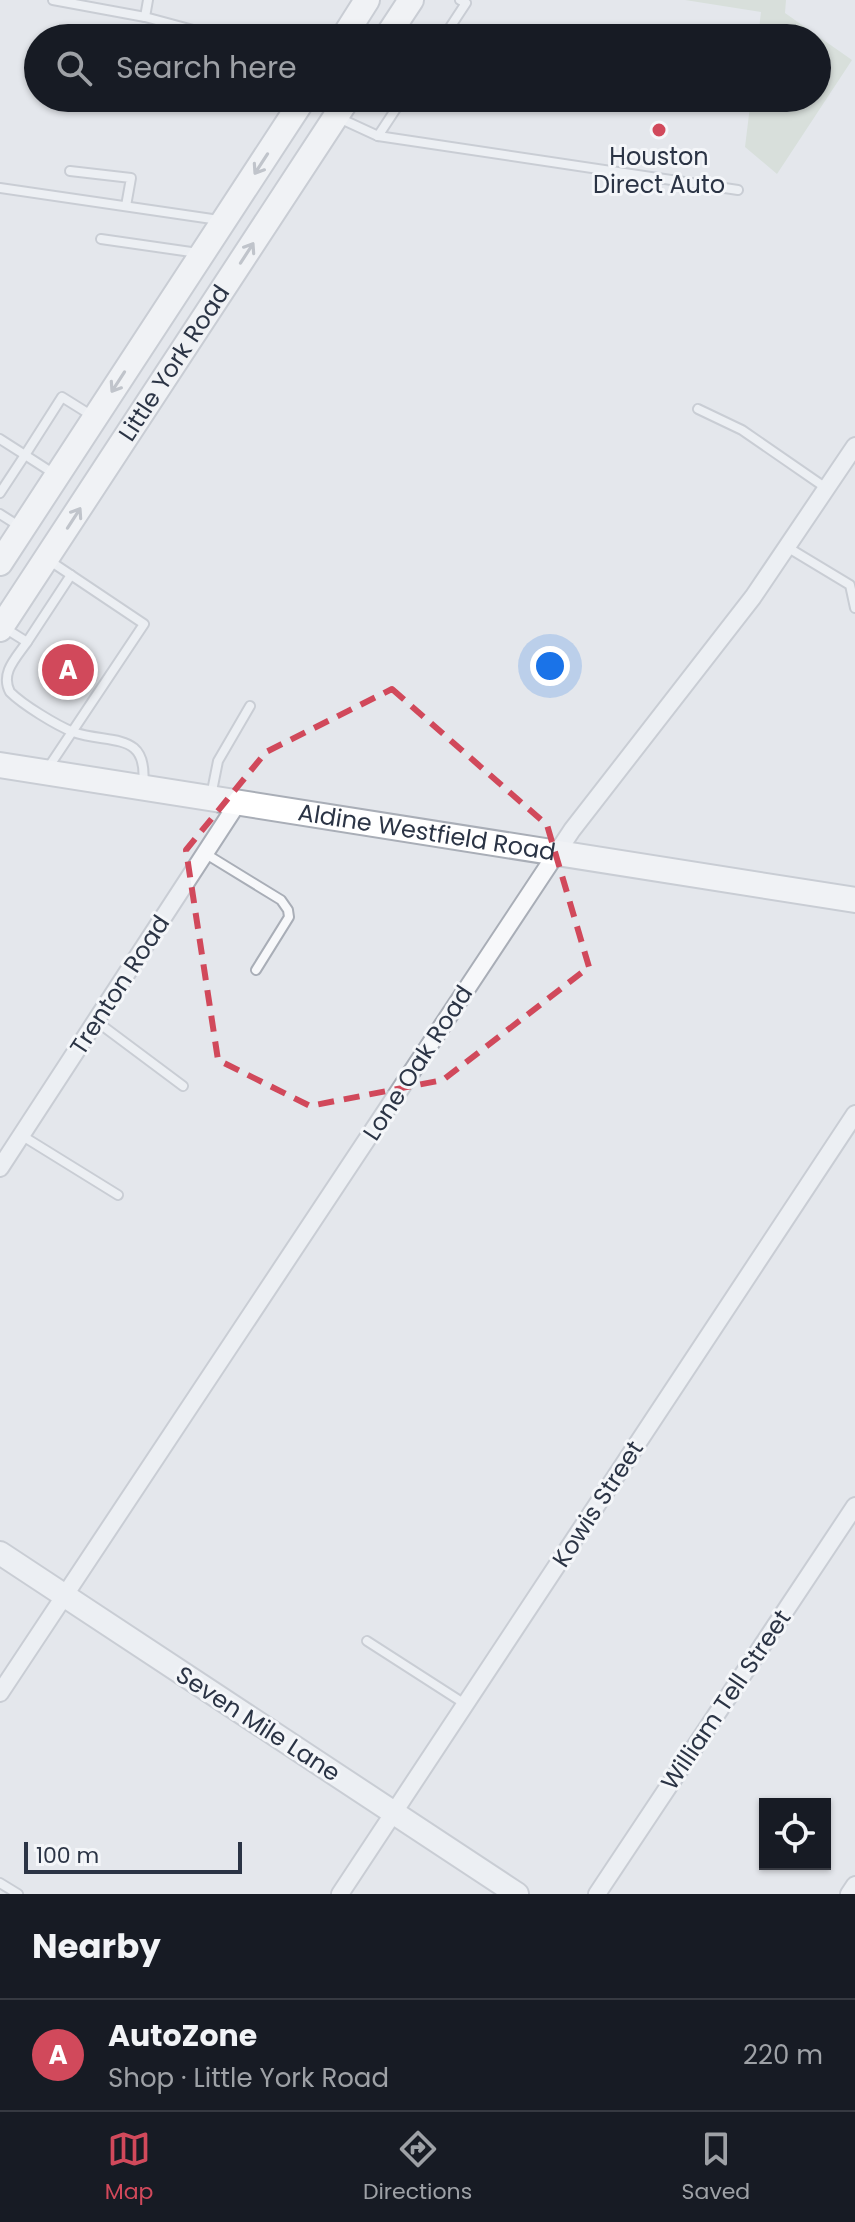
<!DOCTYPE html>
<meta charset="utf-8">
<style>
:root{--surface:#171b24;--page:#20242c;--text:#f1f3f6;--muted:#9ea1a6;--line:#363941;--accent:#d1495b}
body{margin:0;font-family:Poppins,sans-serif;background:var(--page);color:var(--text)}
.controls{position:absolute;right:24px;bottom:24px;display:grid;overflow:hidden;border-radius:0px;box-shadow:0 2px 6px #0004}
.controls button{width:72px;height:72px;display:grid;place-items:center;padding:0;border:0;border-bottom:2px solid var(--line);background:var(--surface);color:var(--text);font:40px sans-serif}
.scale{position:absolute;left:24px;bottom:20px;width:218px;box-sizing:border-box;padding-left:8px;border:4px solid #2b3445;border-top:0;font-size:22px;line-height:28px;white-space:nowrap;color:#2b3445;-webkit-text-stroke:6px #f4f6f9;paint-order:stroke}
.you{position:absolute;left:550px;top:666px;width:28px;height:28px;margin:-20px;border:6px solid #fff;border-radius:50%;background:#1a73e8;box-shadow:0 0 0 12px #1a73e833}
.badge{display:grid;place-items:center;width:52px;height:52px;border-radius:50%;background:var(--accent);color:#fff;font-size:26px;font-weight:700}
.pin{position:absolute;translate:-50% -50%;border:4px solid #fff;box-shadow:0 2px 8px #0006}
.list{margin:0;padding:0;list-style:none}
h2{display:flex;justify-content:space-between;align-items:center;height:104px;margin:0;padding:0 32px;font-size:34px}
h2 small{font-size:26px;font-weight:400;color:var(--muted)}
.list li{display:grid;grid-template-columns:52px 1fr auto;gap:24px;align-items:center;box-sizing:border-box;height:112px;padding:0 32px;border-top:2px solid var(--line)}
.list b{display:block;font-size:30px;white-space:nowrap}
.list p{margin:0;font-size:26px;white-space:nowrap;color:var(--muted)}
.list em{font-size:26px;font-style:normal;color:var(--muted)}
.icon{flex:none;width:44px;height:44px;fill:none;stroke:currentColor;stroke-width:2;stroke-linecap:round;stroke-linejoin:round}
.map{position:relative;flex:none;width:855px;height:1894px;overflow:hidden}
.search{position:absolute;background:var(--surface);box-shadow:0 2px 6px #0004;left:24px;right:24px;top:24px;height:88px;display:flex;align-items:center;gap:20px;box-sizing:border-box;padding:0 28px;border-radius:44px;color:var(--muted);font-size:30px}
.sheet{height:216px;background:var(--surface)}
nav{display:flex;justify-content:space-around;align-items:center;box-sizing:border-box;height:112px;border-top:2px solid var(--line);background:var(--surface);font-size:22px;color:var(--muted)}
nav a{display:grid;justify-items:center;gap:4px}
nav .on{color:var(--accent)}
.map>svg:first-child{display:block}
.green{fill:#c9d6c5}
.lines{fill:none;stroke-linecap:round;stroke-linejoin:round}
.service-casing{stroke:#a9aeb7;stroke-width:12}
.minor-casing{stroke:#a9aeb7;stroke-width:20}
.tertiary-casing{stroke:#a9aeb7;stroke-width:26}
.secondary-casing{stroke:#a9aeb7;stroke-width:28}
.service{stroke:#f7f8fa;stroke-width:8}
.minor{stroke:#f7f8fa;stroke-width:16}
.tertiary{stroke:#f7f8fa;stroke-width:22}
.secondary{stroke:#fff;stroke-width:24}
.oneway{stroke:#959aa2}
.marked{fill:none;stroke:#d1495b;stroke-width:6;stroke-dasharray:16 10;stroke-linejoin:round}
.poi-dot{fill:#d1495b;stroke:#f4f6f9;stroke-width:3}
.labels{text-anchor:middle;stroke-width:6;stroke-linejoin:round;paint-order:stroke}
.poi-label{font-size:24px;fill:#2b3445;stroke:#f4f6f9}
.street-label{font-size:24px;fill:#2b3445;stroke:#f4f6f9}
</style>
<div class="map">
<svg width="855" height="1894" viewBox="0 0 855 1894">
<rect width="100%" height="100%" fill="#e4e7ec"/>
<polygon class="green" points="685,0 786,0 785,13 852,60 777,174 745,147 751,98 817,98 817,38 758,38 761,12"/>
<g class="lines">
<defs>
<g id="service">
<polyline points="53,0 145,17"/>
<polyline points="148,0 145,17 223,38"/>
<polyline points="443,38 466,3 460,0"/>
<polyline points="339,118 378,136 403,98"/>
<polyline points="378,136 738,190"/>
<polyline points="70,171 131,178 126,206"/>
<polyline points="0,188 219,220"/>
<polyline points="101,239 198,253"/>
<polyline points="698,409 742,430 826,488"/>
<polyline points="0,439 25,455 62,397 94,417"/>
<polyline points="0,493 25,455 56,475"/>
<polyline points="0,514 22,528"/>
<polyline points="787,547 850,585 855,608"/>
<path d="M3,627L27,642C16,658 0,673 10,692C23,705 56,725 73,732C111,745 149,730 143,786"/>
<polyline points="27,642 71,575"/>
<polyline points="48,768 144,624 50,561"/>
<polyline points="211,796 218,761 250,706"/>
<polyline points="206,854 281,900 288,910 289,917 256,970"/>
<polyline points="96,1021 183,1086"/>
<polyline points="21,1135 118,1195"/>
<polyline points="367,1641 465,1704"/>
<polyline points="0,1883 18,1894"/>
</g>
<g id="minor">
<polyline points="0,1168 239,801"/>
<polyline points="0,1693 572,830 753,597 855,446"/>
<polyline points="340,1894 855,1114"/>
<polyline points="597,1894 855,1506"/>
<polyline points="849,1894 855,1885"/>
</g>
<polyline id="tertiary" points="0,1553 517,1894"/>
<g id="secondary">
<polyline points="343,38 367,0"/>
<polyline points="386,38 411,0"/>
<polyline points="0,563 304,98"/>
<path id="s1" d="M0,629L348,98"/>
<path id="s2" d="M0,765L855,900"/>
</g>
</defs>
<use href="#service" class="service-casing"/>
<use href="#minor" class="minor-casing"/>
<use href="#tertiary" class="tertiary-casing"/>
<use href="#secondary" class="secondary-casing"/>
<use href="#service" class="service"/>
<use href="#minor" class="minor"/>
<use href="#tertiary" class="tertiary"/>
<use href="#secondary" class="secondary"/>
</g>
<defs><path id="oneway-shaft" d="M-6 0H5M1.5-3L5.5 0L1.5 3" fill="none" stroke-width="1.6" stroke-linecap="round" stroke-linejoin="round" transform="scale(2)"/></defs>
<g class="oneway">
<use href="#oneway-shaft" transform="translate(261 164) rotate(123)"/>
<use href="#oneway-shaft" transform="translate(247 253) rotate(-57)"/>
<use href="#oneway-shaft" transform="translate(118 382) rotate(123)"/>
<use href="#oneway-shaft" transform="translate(74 518) rotate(-57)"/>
</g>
<path d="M0 0H855V1894H0ZM392,689L547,825L589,967L443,1080L310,1106L218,1060L186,850L266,752Z" fill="#e4e7ec" fill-opacity=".55" fill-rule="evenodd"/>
<path class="marked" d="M392,689L547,825L589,967L443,1080L310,1106L218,1060L186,850L266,752Z"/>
<circle class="poi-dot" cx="659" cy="130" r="8"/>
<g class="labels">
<g class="poi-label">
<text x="659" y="165">Houston<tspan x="659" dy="28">Direct Auto</tspan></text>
</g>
<g class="street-label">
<text dy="8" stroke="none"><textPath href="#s1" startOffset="318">Little York Road</textPath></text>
<text dy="8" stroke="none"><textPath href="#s2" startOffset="432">Aldine Westfield Road</textPath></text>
<text transform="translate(120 985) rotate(-57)" y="8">Trenton Road</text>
<text transform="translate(418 1063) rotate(-57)" y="8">Lone Oak Road</text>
<text transform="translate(598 1504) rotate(-57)" y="8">Kowis Street</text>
<text transform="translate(726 1700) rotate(-56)" y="8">William Tell Street</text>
<text transform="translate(258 1724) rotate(33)" y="8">Seven Mile Lane</text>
</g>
</g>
</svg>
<div class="controls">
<button><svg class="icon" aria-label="locate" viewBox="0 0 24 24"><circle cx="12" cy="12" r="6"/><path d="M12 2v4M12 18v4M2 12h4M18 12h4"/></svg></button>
</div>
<div class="scale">100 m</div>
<div class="you"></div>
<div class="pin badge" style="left:68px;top:670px">A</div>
<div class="search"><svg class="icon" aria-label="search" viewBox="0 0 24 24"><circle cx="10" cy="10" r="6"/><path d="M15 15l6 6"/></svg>Search here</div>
</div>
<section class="sheet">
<h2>Nearby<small></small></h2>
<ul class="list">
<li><span class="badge">A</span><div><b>AutoZone</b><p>Shop · Little York Road</p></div><em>220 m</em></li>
</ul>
</section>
<nav>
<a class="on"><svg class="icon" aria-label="map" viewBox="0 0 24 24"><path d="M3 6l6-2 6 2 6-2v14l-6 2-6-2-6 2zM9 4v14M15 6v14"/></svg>Map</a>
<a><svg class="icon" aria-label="directions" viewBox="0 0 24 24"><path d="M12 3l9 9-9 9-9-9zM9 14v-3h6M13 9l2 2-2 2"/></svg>Directions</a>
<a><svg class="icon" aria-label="saved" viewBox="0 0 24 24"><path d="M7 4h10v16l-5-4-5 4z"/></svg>Saved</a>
</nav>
